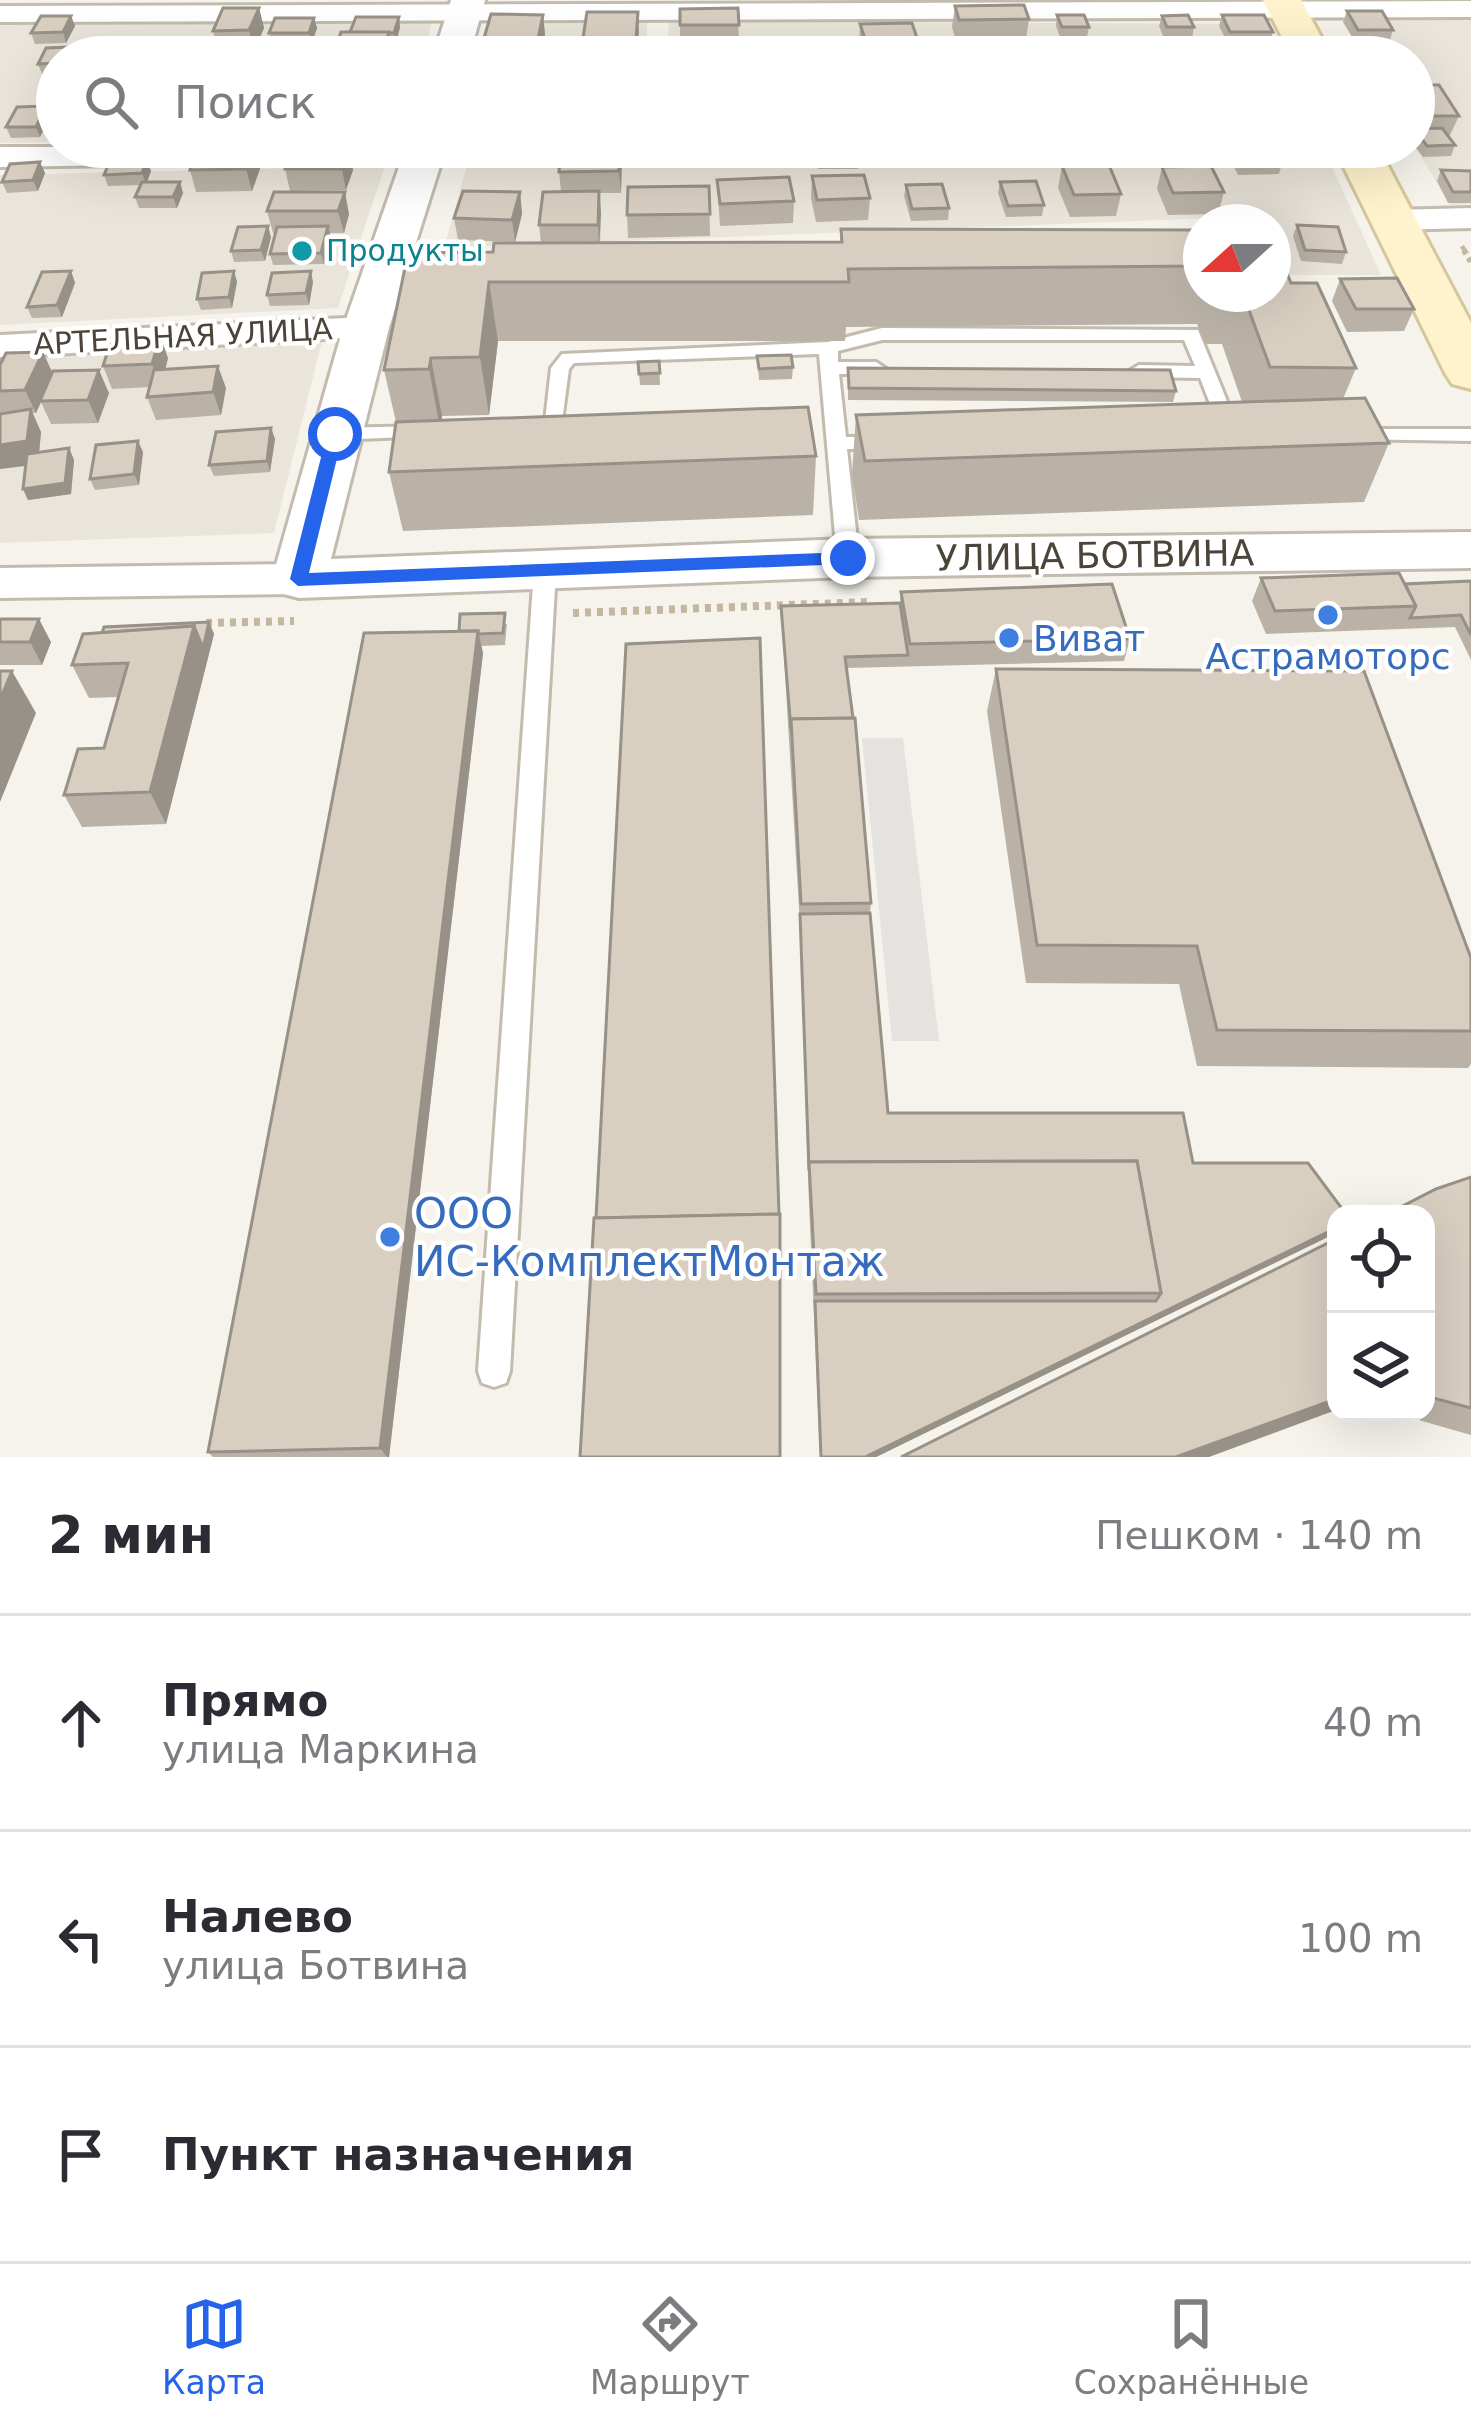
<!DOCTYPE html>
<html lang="ru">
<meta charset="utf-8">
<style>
:root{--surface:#fff;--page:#f7f7f7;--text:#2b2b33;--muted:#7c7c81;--line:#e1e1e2;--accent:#2563eb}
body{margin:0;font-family:"DejaVu Sans",sans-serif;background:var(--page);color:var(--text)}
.controls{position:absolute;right:36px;bottom:36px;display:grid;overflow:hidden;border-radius:24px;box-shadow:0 12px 48px #0002}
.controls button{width:108px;height:108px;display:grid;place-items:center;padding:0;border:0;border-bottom:3px solid var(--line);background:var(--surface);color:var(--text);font:60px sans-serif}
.compass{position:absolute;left:1183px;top:204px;width:108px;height:108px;border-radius:50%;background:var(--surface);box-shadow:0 12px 48px #0002;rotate:249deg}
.stop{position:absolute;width:36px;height:36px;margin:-27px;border:9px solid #2563eb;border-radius:50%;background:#fff}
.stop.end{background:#2563eb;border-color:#fff;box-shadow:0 3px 12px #0008}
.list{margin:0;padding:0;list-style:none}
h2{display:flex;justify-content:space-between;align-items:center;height:156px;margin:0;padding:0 48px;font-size:51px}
h2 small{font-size:39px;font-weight:400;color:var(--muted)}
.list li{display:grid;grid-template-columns:78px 1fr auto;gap:36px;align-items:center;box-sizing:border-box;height:216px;padding:0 48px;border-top:3px solid var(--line)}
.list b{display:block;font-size:45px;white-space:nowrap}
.list p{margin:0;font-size:39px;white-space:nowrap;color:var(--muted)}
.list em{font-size:39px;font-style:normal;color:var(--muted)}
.icon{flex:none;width:66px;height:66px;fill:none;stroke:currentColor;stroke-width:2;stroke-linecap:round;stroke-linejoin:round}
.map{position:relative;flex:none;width:1471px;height:1457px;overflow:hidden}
.search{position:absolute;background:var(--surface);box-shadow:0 12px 48px #0002;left:36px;right:36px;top:36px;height:132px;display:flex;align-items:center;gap:30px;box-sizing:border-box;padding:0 42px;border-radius:66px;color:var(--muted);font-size:45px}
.sheet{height:804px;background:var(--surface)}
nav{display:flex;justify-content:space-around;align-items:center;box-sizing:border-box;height:168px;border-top:3px solid var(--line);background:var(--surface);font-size:33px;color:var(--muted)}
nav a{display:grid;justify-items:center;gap:6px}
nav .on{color:var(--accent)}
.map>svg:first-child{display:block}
.residential{fill:#eae5da}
.parking{fill:#e5e3e0}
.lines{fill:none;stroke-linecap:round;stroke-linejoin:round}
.service-casing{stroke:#c2bbae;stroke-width:6}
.minor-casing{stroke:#c2bbae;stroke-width:6}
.tertiary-casing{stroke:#c2bbae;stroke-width:6}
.secondary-casing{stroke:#d6c79b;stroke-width:6}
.path-far2{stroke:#c4b79f;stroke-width:4.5;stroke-dasharray:4.5 4.5;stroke-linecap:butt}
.path-far1{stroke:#c4b79f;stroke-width:6;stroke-dasharray:4.5 4.5;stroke-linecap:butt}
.path{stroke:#c4b79f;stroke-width:8;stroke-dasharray:6 6;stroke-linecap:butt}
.service{fill:#fff;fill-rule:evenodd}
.minor{fill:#fff;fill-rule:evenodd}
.tertiary{fill:#fff;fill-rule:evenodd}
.secondary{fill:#fff3cd;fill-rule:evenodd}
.wall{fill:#bab2a6}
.shaded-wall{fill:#979187}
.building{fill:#d8cfc1;stroke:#979187;stroke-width:3}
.route{fill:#2563eb}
.culture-dot{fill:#0f9aa8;stroke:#fff;stroke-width:4.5}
.shop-dot{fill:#3f7fe0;stroke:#fff;stroke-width:4.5}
.labels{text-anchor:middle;stroke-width:9;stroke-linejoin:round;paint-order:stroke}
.far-culture-label{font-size:30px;fill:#0d838f;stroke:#fff;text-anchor:start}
.far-street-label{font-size:30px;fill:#4b4439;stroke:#fff}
.street-label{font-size:36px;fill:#4b4439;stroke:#fff}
.shop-label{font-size:36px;fill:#366cbe;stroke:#fff;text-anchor:start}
.near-shop-label{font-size:42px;fill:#366cbe;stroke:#fff;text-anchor:start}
</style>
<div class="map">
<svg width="1471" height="1457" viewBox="0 0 1471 1457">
<rect width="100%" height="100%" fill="#f6f3ec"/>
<g class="residential">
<polygon points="1341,18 1471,19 1471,204 1450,205 1414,145 1414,57 1363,57"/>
<polygon points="502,19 647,20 647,57 496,57"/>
<polygon points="669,21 1251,24 1267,57 666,57"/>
<polygon points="432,23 422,57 57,57 57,142 0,143 0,25"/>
<polygon points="472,147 1323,147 1381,275 1286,275 1273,238 1273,222 1264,216 444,248"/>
<polygon points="385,166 338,308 0,325 0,175"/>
<polygon points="322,341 274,533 0,543 0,360"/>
</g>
<polygon class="parking" points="862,738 903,738 939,1041 892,1041"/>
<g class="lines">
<defs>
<g id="service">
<polygon points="882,328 1198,330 1240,433 1237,437 1223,437 1200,378 1139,377 1129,371 1139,365 1195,366 1184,340 882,340 838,351 838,362 876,362 885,368 876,374 839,374 846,437 882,437 892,443 882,449 847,449 859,558 848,565 837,558 819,354 574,363 569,369 561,429 536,435 526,429 545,421 551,368 562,354 828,342"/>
<polygon points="423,426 430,428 430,436 335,440 325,434 335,428"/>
<polygon points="1353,429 1471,429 1471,441 1346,439 1346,431"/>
<polygon points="545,562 556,570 510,1371 506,1383 494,1387 482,1383 478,1371 534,570"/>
</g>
<g id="minor">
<polygon points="1471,1 1471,17 0,22 0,6"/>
<polygon points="0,147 439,147 441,150 425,160 0,167"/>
<polygon points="1471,208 1471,228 1392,230 1380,227 1375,220 1380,213 1392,210"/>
<polygon points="366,317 379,320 384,328 379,336 0,357 0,335"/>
<polygon points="299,564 314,568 321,579 314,590 299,594 0,598 0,568"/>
</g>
<g id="tertiary">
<polygon points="451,0 485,0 469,57 433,57"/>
<polygon points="406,147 446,147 389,328 331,559 848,539 1471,532 1471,568 848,577 299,598 280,593 272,579 343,328"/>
</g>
<g id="secondary">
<polygon points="1263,0 1301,0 1332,57 1292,57"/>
<polygon points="1334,147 1378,147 1471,323 1471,389 1452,384 1445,373"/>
</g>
</defs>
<use href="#service" class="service-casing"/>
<use href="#minor" class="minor-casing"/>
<use href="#tertiary" class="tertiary-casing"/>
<use href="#secondary" class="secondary-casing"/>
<polyline class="path-far2" points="1462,246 1466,253"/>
<polyline class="path-far1" points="1464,250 1471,262"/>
<g class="path">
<polyline points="573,613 870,602"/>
<polyline points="206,623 294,621"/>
</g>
<use href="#service" class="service"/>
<use href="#minor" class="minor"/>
<use href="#tertiary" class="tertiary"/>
<use href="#secondary" class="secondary"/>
</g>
<g class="wall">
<polygon points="955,6 1029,19 1026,40 956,41 952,27"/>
<polygon points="259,8 264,28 254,51 218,52 213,31"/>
<polygon points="738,8 739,45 680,46 680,9"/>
<polygon points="1347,11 1393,30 1390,40 1354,40 1343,22"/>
<polygon points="638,12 637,57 585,57 583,38"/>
<polygon points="543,15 545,35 541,57 487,57 484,38"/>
<polygon points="1057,15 1089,27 1087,37 1060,37 1056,26"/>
<polygon points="1222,15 1273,32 1270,42 1227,42 1219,26"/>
<polygon points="71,16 75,26 66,43 35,44 31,33"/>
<polygon points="1162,16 1194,27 1192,38 1164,38 1159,26"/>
<polygon points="314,18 317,28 312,43 271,44 269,33"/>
<polygon points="860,24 917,38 916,57 862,57 859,45"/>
<polygon points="400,27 396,43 391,43 392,57 335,57 334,54"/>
<polygon points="1106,38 1155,54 1154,57 1107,57 1104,49"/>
<polygon points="91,46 93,51 125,50 127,57 57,57 57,74 42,74 38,64 46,48"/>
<polygon points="1414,66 1427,80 1424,85 1459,116 1449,137 1455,145 1451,156 1423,157 1414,145"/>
<polygon points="50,116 40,137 11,138 6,127"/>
<polygon points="197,147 256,147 261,166 252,191 196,192 190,170"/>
<polygon points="485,147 535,147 533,168 488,168"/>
<polygon points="621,147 621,193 600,193 601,213 600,243 840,242 841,229 1201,230 1201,294 1273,294 1291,283 1356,368 1343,399 1389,443 1364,502 859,520 852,474 856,415 1242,402 1222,344 1205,344 1197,324 846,327 845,341 498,341 489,415 442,416 442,420 816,456 813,515 403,531 389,472 396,422 384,370 493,252 541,243 539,225 561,192 559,172"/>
<polygon points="816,147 859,158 858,169 818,169"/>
<polygon points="1224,147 1282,147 1285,152 1279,174 1238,175"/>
<polygon points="348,148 353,170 346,190 290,191 285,169"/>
<polygon points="147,160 151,171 147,182 183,193 177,208 139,208 135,197 141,185 108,186 104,175"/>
<polygon points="1062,166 1121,194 1116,216 1070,217 1058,188"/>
<polygon points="1162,167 1224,192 1218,214 1168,215 1157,189"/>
<polygon points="1441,170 1471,171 1471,203 1448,203 1437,181"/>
<polygon points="45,173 38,191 7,193 2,182"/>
<polygon points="812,176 870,198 868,220 816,222 811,198"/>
<polygon points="717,180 794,201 793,223 720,226"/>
<polygon points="1000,182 1044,205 1042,216 1006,217 998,193"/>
<polygon points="906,185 949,208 948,220 911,221 904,196"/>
<polygon points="709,186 710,236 628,238 627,215"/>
<polygon points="274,192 349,214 344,233 330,233 331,237 324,264 273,265 270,254 276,233 273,233 267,211"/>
<polygon points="520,192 522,214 515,242 458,240 454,218"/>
<polygon points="1297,225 1346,252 1342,264 1301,261 1293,236"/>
<polygon points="271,237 265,261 234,262 231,251"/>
<polygon points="71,271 75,283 62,317 32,318 27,307"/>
<polygon points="234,271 237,282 232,308 201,310 197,299"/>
<polygon points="1340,279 1414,309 1404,331 1347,332 1332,301"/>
<polygon points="313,282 309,305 270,306 267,295"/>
<polygon points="757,356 793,367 792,379 759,380"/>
<polygon points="0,357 109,393 98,423 51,424 41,402 36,413 32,413 41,432 39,452 69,448 74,460 71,494 28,500 23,489 26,466 0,469"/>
<polygon points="168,358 165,370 226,388 221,415 156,420 147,397 150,387 112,389 103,366"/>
<polygon points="659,361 660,385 640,385 638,362"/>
<polygon points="848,368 1176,391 1173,402 848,400"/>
<polygon points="271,428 275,439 270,472 214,476 209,465"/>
<polygon points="143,452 139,485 95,490 90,479"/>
<polygon points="1261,578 1405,584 1471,581 1471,660 1455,627 1266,634 1252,601"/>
<polygon points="901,592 1130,639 1124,661 846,668 871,903 870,913 888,1113 1193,1163 1336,1214 1336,1233 876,1457 820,1457 808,1179 800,925 781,606 900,603"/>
<polygon points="0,619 51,642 42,665 0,665"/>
<polygon points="209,622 214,634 166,824 82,827 64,795 104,748 119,697 89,698 72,665"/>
<polygon points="507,624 505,645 481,646 483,653 389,1457 213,1457 208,1452 459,631"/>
<polygon points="996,669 1471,958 1471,1064 1468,1068 1197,1066 1179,984 1026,983 987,711"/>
<polygon points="1471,1177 1471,1435 1408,1417 1374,1412 1426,1412 1426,1214"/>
</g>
<g class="shaded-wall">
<polygon points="259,8 264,28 254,51 249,30"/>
<polygon points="638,12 639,32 637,57 636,38"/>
<polygon points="543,15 545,35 540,57 538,39"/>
<polygon points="71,16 75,26 66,43 63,32"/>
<polygon points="399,17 400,27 396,43 394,33"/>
<polygon points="314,18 317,28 312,43 309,33"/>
<polygon points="389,32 393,53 392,57 384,57"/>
<polygon points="46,106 50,116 40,137 36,127"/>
<polygon points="255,147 261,166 252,191 246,169"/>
<polygon points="530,147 535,147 533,168"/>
<polygon points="621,147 622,161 621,193 619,171"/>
<polygon points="348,148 353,170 346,190 342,169"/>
<polygon points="147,160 151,171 146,184 142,173"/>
<polygon points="40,162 45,173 38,191 33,180"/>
<polygon points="180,182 183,193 177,208 173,197"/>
<polygon points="599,191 601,213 599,247 598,225"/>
<polygon points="345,192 349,214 344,233 338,211"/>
<polygon points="520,192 522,214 515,242 512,220"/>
<polygon points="268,226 271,237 265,261 261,250"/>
<polygon points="328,226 331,237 324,264 321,253"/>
<polygon points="71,271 75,283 62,317 57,305"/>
<polygon points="234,271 237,282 232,308 229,297"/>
<polygon points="311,271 313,282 309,305 306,293"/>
<polygon points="489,282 498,341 489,415 480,357"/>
<polygon points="160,336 168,358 161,386 152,364"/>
<polygon points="43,352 53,374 36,413 25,390"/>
<polygon points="431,358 442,416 440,428 429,369"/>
<polygon points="218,366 226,388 221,415 213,392"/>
<polygon points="99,370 109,393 98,423 88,400"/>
<polygon points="31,409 41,432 38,464 0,469 0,445"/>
<polygon points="271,428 275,439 270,472 267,461"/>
<polygon points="138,441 143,452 139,485 134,474"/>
<polygon points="69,448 74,460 71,494 28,500 23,489"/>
<polygon points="39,619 51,642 42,665 30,642"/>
<polygon points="209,622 214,634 166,824 150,792 194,626"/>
<polygon points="478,631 483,653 389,1457 387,1457 380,1448"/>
<polygon points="12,671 36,713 0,802 0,700"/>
<polygon points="1336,1228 1336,1233 876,1457 865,1457"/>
<polygon points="1336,1399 1336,1410 1209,1457 1176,1457"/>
</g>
<g class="building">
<polygon points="1024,5 1029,19 959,20 955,6"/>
<polygon points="223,8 259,8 249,30 213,31"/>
<polygon points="738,8 739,25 680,25 680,9"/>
<polygon points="1347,11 1382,11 1393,30 1358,30"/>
<polygon points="587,12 638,12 636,38 583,38"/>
<polygon points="491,14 543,15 538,39 484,38"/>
<polygon points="1057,15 1084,15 1089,27 1062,27"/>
<polygon points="1188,15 1194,27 1167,27 1162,16"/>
<polygon points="1222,15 1264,15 1273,32 1230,32"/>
<polygon points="41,16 71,16 63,32 31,33"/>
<polygon points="356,17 399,17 394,33 350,32"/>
<polygon points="275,18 314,18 309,33 269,33"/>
<polygon points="912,23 917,38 865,39 860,24"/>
<polygon points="341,32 389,32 383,54 334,54"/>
<polygon points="1106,38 1148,38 1155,54 1112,54"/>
<polygon points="807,39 841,39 843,55 808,55"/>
<polygon points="91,46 89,51 125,50 122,57 57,57 57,63 38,64 46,48"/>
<polygon points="713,53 713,57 665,57 665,55"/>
<polygon points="1414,66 1417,66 1427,80 1414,80"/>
<polygon points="1414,85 1439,85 1459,116 1414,116"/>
<polygon points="46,106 36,127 6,127 17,107"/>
<polygon points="1442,128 1455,145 1427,146 1415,129"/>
<polygon points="197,147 255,147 246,169 190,170"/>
<polygon points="561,147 620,147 619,171 559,172"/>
<polygon points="817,147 857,147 859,158 818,158"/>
<polygon points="1241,147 1282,147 1285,152 1244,153"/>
<polygon points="292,148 348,148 342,169 285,169"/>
<polygon points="147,160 142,173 104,175 110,161"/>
<polygon points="40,162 33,180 2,182 10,164"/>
<polygon points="1109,165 1121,194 1074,195 1062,166"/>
<polygon points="1211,166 1224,192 1173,193 1162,167"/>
<polygon points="1441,170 1471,171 1471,192 1453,192"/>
<polygon points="864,175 870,198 817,200 812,176"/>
<polygon points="789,177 794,201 720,204 717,180"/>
<polygon points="1036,181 1044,205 1008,206 1000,182"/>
<polygon points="142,182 180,182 173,197 135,197"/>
<polygon points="942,184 949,208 912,209 906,185"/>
<polygon points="709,186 710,214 627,215 628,187"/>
<polygon points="463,191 520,192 512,220 454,218"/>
<polygon points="599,191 598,225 539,225 543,192"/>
<polygon points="274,192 345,192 338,211 267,211"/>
<polygon points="1297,225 1338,227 1346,252 1305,250"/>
<polygon points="268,226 261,250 231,251 238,227"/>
<polygon points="328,226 321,253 270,254 277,227"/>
<polygon points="841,229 1201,230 1201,266 848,269 849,282 489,282 480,357 431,358 429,369 384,370 408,253 493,252 494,243 842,242"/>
<polygon points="1273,252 1278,252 1291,283 1317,283 1356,368 1270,367 1243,294 1273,294"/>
<polygon points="71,271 57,305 27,307 42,272"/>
<polygon points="234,271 229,297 197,299 202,273"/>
<polygon points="311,271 306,293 267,295 272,273"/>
<polygon points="1397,278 1414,309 1356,309 1340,279"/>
<polygon points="160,336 152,364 103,366 112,338"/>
<polygon points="43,352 25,390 0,391 0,365 6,353"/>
<polygon points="791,355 793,367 759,369 757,356"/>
<polygon points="659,361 660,373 639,374 638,362"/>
<polygon points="218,366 213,392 147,397 154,370"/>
<polygon points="848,368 1170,370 1176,391 849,388"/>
<polygon points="99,370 88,400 40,401 53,371"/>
<polygon points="1365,398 1389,443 865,461 856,415"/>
<polygon points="808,407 816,456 389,472 396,422"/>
<polygon points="31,409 27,441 0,445 0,414"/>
<polygon points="271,428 267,461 209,465 216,432"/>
<polygon points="138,441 134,474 90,479 96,445"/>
<polygon points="69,448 65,483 23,489 27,454"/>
<polygon points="1399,573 1416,606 1275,611 1261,578"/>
<polygon points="1471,581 1471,635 1461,615 1410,618 1416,606 1405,584"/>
<polygon points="1112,584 1130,639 910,644 901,592"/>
<polygon points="900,603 908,655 845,657 853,718 791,719 791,730 781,606"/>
<polygon points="505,613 503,633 478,634 478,631 459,631 460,614"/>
<polygon points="0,619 39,619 30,642 0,642"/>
<polygon points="209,622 203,648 194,626 102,633 104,627"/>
<polygon points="194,626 150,792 64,795 78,749 104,748 128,663 72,665 83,634"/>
<polygon points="478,631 380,1448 208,1452 364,633"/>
<polygon points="760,638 779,1214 596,1218 626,644"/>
<polygon points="996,669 1364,671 1471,958 1471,1031 1217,1030 1197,946 1037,945"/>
<polygon points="0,671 12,671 0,700"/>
<polygon points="855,718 871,903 801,904 791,719"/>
<polygon points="870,913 888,1113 1183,1113 1193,1163 1308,1163 1346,1214 1336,1214 1336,1228 865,1457 821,1457 815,1301 1156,1301 1161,1293 1137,1161 809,1162 809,1170 800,914"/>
<polygon points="1137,1161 1161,1293 816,1294 809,1162"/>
<polygon points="1471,1177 1471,1408 1426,1396 1426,1214 1387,1214 1436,1189"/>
<polygon points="780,1214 780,1457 580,1457 594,1218"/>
<polygon points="1336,1239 1336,1399 1176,1457 901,1457"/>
</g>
<polygon class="route" points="335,429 343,434 309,573 848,552 857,558 848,564 298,586 290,579 327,434"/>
<circle class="culture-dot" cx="302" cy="251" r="12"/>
<g class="shop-dot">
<circle cx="1328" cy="615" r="12"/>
<circle cx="1009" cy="638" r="12"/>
<circle cx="390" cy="1237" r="12"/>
</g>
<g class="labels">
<g class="far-culture-label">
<text x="326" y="261">Продукты</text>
</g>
<g class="far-street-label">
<text transform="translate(183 337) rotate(-3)" y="10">АРТЕЛЬНАЯ УЛИЦА</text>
</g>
<g class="street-label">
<text transform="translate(1095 555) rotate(-1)" y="13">УЛИЦА БОТВИНА</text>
</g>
<g class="shop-label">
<text x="1033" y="651">Виват</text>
<text x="1328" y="669" text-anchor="middle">Астрамоторс</text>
</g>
<g class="near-shop-label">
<text x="414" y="1228">ООО<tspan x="414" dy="48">ИС-КомплектМонтаж</tspan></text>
</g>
</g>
</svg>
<div class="controls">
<button><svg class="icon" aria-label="locate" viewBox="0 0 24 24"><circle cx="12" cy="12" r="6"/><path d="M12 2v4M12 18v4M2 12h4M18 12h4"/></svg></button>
<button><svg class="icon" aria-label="layers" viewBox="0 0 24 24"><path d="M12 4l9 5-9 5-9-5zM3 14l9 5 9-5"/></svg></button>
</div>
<svg class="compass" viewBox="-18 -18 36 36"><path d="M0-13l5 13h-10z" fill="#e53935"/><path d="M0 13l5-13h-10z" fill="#7c7c81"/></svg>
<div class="stop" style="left:335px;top:434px"></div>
<div class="stop end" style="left:848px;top:558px"></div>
<div class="search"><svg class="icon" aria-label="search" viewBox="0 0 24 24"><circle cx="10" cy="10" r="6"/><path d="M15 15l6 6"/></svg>Поиск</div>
</div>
<section class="sheet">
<h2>2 мин<small>Пешком · 140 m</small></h2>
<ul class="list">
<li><svg class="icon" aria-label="ahead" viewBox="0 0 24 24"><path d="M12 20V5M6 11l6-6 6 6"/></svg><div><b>Прямо</b><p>улица Маркина</p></div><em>40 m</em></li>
<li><svg class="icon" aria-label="left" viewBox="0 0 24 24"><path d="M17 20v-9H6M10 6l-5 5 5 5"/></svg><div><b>Налево</b><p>улица Ботвина</p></div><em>100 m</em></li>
<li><svg class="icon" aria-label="arrive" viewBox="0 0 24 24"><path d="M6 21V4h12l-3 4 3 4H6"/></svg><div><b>Пункт назначения</b></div></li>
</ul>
</section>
<nav>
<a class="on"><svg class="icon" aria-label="map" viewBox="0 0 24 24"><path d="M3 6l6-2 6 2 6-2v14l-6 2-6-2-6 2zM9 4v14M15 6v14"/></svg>Карта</a>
<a><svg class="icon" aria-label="directions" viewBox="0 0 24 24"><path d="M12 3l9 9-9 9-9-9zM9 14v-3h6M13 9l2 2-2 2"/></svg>Маршрут</a>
<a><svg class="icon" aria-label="saved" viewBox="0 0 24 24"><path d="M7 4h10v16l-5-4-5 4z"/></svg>Сохранённые</a>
</nav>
